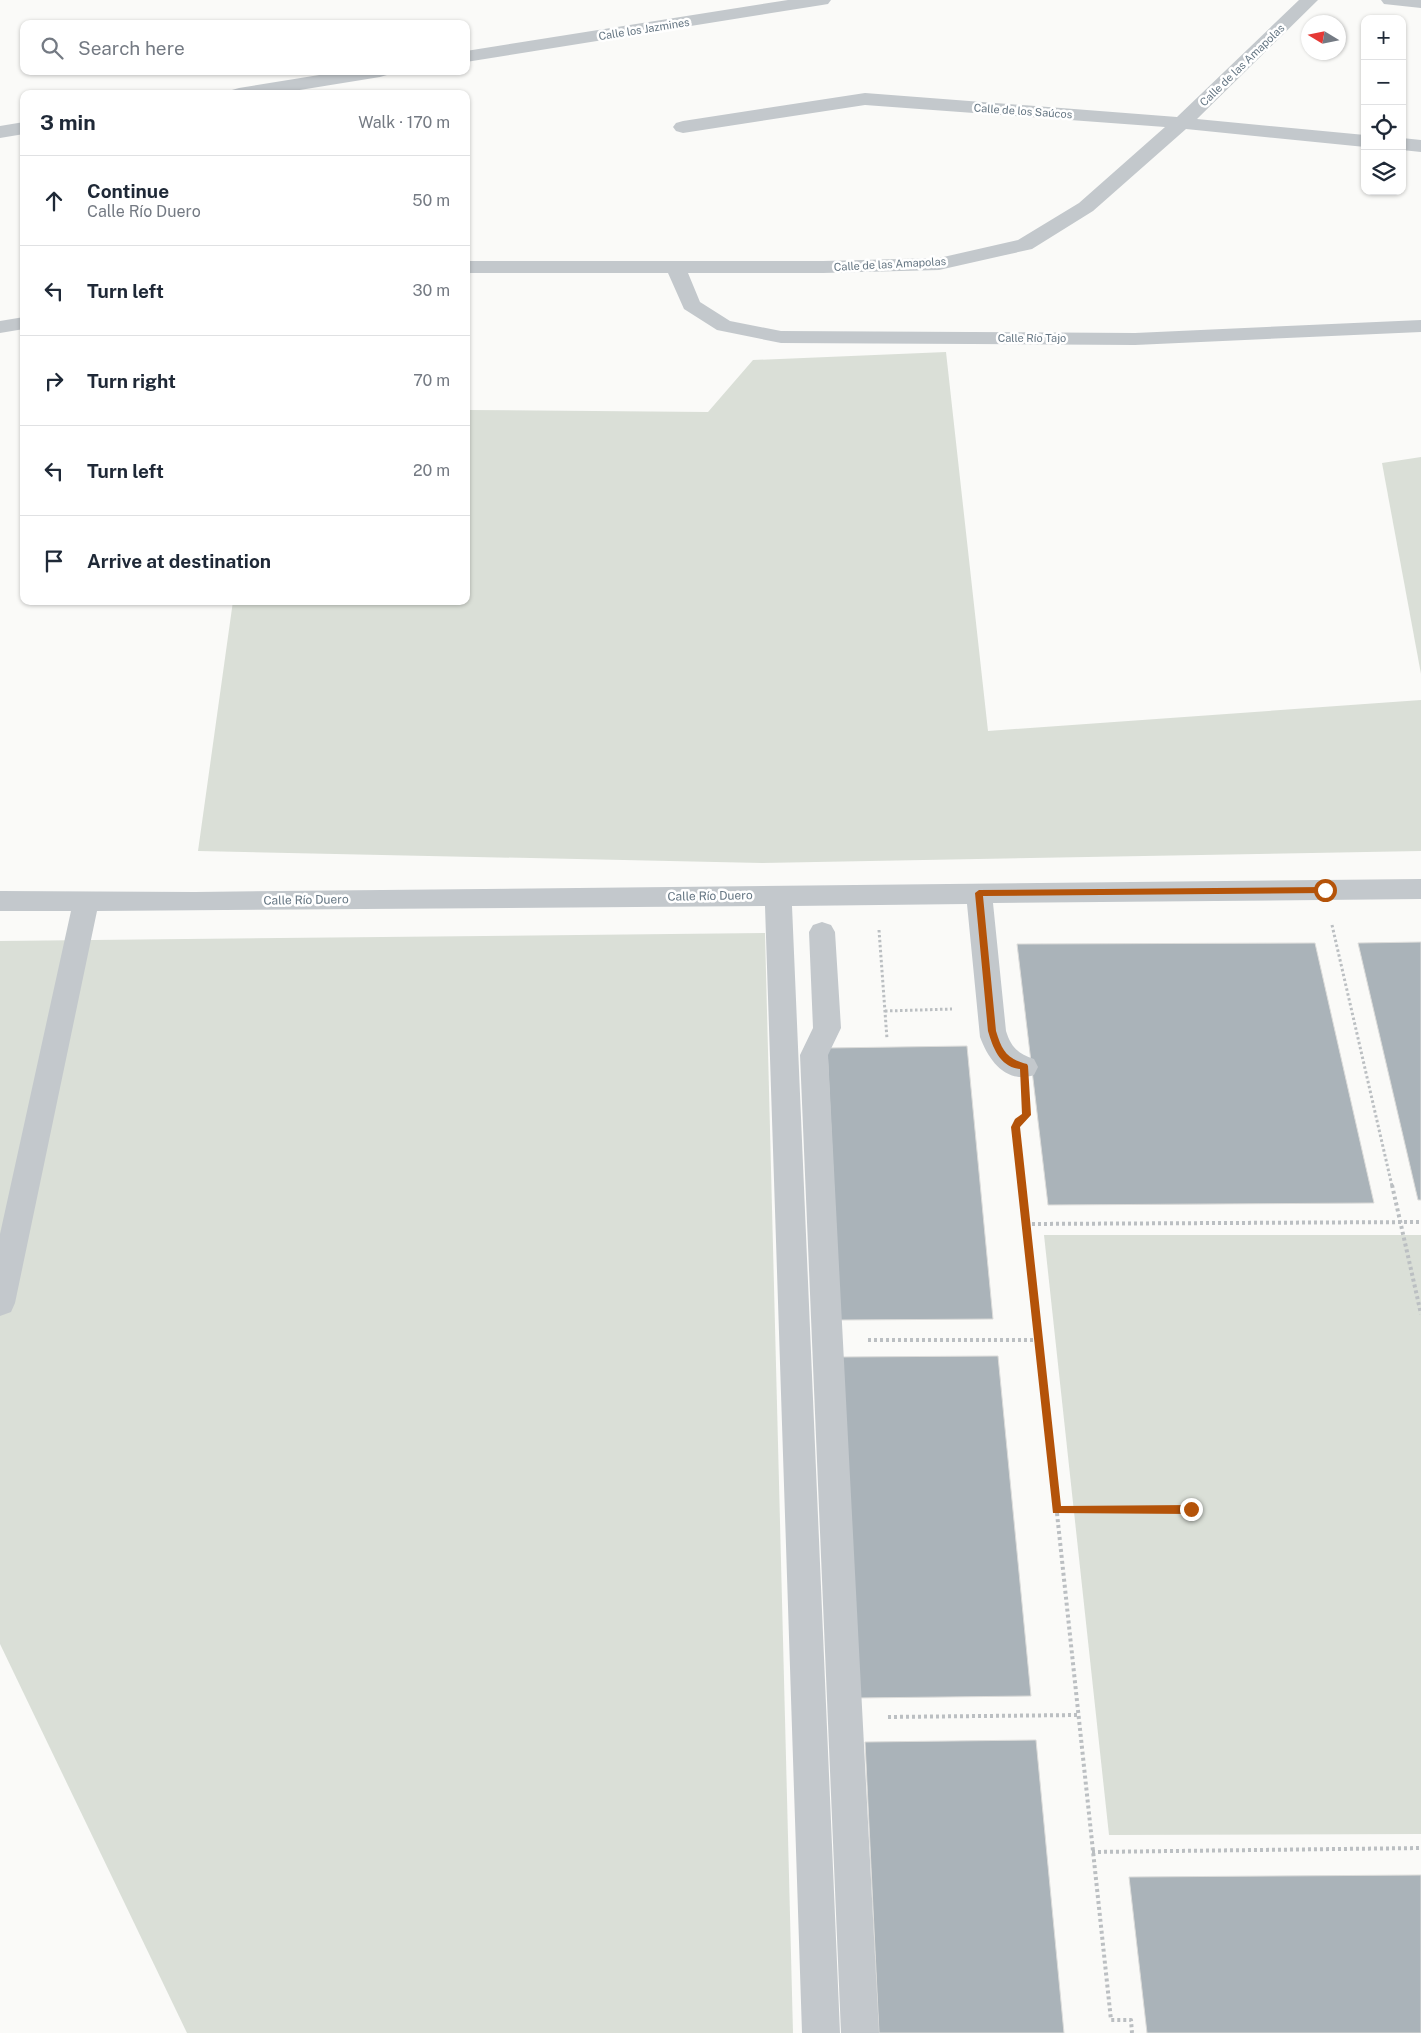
<!DOCTYPE html>
<meta charset="utf-8">
<style>
:root{--surface:#fff;--page:#f6f6f7;--text:#1f2937;--muted:#747a83;--line:#e0e1e3}
body{margin:0;font-family:"Public Sans",sans-serif;background:var(--page);color:var(--text)}
.controls{position:absolute;right:15px;top:15px;display:grid;overflow:hidden;border-radius:10px;box-shadow:0 1px 4px #0004}
.controls button{width:45px;height:45px;display:grid;place-items:center;padding:0;border:0;border-bottom:1px solid var(--line);background:var(--surface);color:var(--text);font:25px sans-serif}
.compass{position:absolute;left:1301px;top:15px;width:45px;height:45px;border-radius:50%;background:var(--surface);box-shadow:0 1px 4px #0004;rotate:280deg}
.stop{position:absolute;width:15px;height:15px;margin:-11px;border:4px solid #b45309;border-radius:50%;background:#fff}
.stop.end{background:#b45309;border-color:#fff;box-shadow:0 1px 5px #0008}
.list{margin:0;padding:0;list-style:none}
h2{display:flex;justify-content:space-between;align-items:center;height:65px;margin:0;padding:0 20px;font-size:21px}
h2 small{font-size:16px;font-weight:400;color:var(--muted)}
.list li{display:grid;grid-template-columns:32px 1fr auto;gap:15px;align-items:center;box-sizing:border-box;height:90px;padding:0 20px;border-top:1px solid var(--line)}
.list b{display:block;font-size:19px;white-space:nowrap}
.list p{margin:0;font-size:16px;white-space:nowrap;color:var(--muted)}
.list em{font-size:16px;font-style:normal;color:var(--muted)}
.icon{flex:none;width:28px;height:28px;fill:none;stroke:currentColor;stroke-width:2;stroke-linecap:round;stroke-linejoin:round}
.map{position:relative;flex:none;width:1421px;height:2033px;overflow:hidden}
.search{position:absolute;background:var(--surface);box-shadow:0 1px 4px #0004;left:20px;top:20px;width:450px;height:55px;display:flex;align-items:center;gap:12px;box-sizing:border-box;padding:0 18px;border-radius:10px;color:var(--muted);font-size:19px}
.panel{position:absolute;background:var(--surface);box-shadow:0 1px 4px #0004;left:20px;top:90px;width:450px;height:515px;border-radius:10px}
.map>svg:first-child{display:block}
.green{fill:#dadfd7}
.building{fill:#aab3b9;stroke:#dcdcda}
.lines{fill:none;stroke-linecap:round;stroke-linejoin:round}
.path-far1{stroke:#bbbfc2;stroke-width:3;stroke-dasharray:2.5 2.5;stroke-linecap:butt}
.path{stroke:#bbbfc2;stroke-width:4;stroke-dasharray:3 3;stroke-linecap:butt}
.minor{fill:#c3c8cc;fill-rule:evenodd}
.route{fill:#b45309}
.labels{text-anchor:middle;stroke-width:5;stroke-linejoin:round;paint-order:stroke}
.far-street-label{font-size:11px;fill:#657683;stroke:#fff}
.street-label{font-size:12px;fill:#657683;stroke:#fff}
</style>
<div class="map">
<svg width="1421" height="2033" viewBox="0 0 1421 2033">
<rect width="100%" height="100%" fill="#fafaf8"/>
<g class="green">
<polygon points="946,352 988,731 1421,700 1421,851 762,863 198,851 233,601 466,601 466,410 708,412 753,360"/>
<polygon points="1421,457 1421,674 1382,463"/>
<polygon points="765,933 793,2033 187,2033 0,1644 0,941"/>
<polygon points="1044,1235 1421,1235 1421,1834 1109,1835"/>
</g>
<g class="building">
<polygon points="1421,942 1421,1200 1418,1200 1358,943"/>
<polygon points="1315,943 1374,1203 1048,1205 1017,944"/>
<polygon points="967,1046 993,1319 840,1320 827,1048"/>
<polygon points="998,1356 1031,1696 856,1698 840,1357"/>
<polygon points="1036,1740 1064,2033 879,2033 865,1742"/>
<polygon points="1421,1875 1421,2033 1147,2033 1129,1877"/>
</g>
<g class="lines">
<g class="path-far1">
<polyline points="1332,925 1392,1186"/>
<polyline points="879,930 887,1039"/>
<polyline points="885,1011 952,1009"/>
<polyline points="1022,1186 1016,1127 1018,1121 1027,1115 1027,1102"/>
</g>
<g class="path">
<polyline points="1022,1185 1111,2020 1131,2020 1132,2033"/>
<polyline points="1392,1185 1421,1314"/>
<polyline points="1026,1224 1421,1222"/>
<polyline points="868,1340 1038,1340"/>
<polyline points="1056,1510 1191,1509"/>
<polyline points="888,1717 1078,1715"/>
<polyline points="1092,1852 1421,1848"/>
</g>
<g class="minor">
<polygon points="788,0 831,0 828,4 822,5 466,62 466,51"/>
<polygon points="1299,0 1318,0 1197,119 1365,135 1365,147 1186,129 1093,211 1032,249 939,270 823,273 688,273 700,302 730,321 781,331 1135,333 1421,320 1421,332 1135,345 781,343 717,330 684,309 668,273 466,273 466,261 823,261 939,258 1018,240 1079,203 1165,127 865,105 683,133 676,131 673,127 676,123 683,121 865,93 1177,117"/>
<polygon points="1381,0 1421,0 1421,8 1384,4"/>
<polygon points="344,71 389,71 387,75 380,77 275,94 230,94 232,90 239,88"/>
<polygon points="24,122 24,134 0,138 0,126"/>
<polygon points="1402,138 1421,140 1421,152 1402,150"/>
<polygon points="24,317 24,329 0,333 0,321"/>
<path d="M1421,879V899L993,903L1006,1031C1011,1047 1018,1054 1034,1059L1038,1067L1034,1075C1006,1084 989,1061 980,1037L967,904L792,906L840,2033H802L765,906L97,911L15,1303L11,1312L0,1316V1234L71,911H0V891L195,892Z"/>
<polygon points="822,922 831,925 835,932 841,1028 828,1055 879,2033 841,2033 800,1055 813,1028 809,932 813,925"/>
</g>
</g>
<path class="route" d="M1325,887L1329,890L1325,893L983,896L996,1031C1002,1051 1007,1059 1027,1064L1028,1066L1031,1115L1020,1127L1061,1506L1191,1505L1196,1509L1191,1514L1053,1513L1011,1127L1015,1119L1022,1114L1020,1069C1000,1067 993,1048 988,1031L975,893L979,890Z"/>
<g class="labels">
<g class="far-street-label">
<text transform="translate(644 29) rotate(-9)" y="4">Calle los Jazmines</text>
<text transform="translate(1242 65) rotate(-44)" y="4">Calle de las Amapolas</text>
<text transform="translate(1023 111) rotate(4)" y="4">Calle de los Saúcos</text>
<text transform="translate(890 264) rotate(-3)" y="4">Calle de las Amapolas</text>
<text x="1032" y="342">Calle Río Tajo</text>
</g>
<g class="street-label">
<text transform="translate(710 896) rotate(-1)" y="4">Calle Río Duero</text>
<text transform="translate(306 900) rotate(-1)" y="4">Calle Río Duero</text>
</g>
</g>
</svg>
<div class="controls">
<button>+</button>
<button>−</button>
<button><svg class="icon" aria-label="locate" viewBox="0 0 24 24"><circle cx="12" cy="12" r="6"/><path d="M12 2v4M12 18v4M2 12h4M18 12h4"/></svg></button>
<button><svg class="icon" aria-label="layers" viewBox="0 0 24 24"><path d="M12 4l9 5-9 5-9-5zM3 14l9 5 9-5"/></svg></button>
</div>
<svg class="compass" viewBox="-18 -18 36 36"><path d="M0-13l5 13h-10z" fill="#e53935"/><path d="M0 13l5-13h-10z" fill="#747a83"/></svg>
<div class="stop" style="left:1325px;top:890px"></div>
<div class="stop end" style="left:1191px;top:1509px"></div>
<div class="search"><svg class="icon" aria-label="search" viewBox="0 0 24 24"><circle cx="10" cy="10" r="6"/><path d="M15 15l6 6"/></svg>Search here</div>
<section class="panel">
<h2>3 min<small>Walk · 170 m</small></h2>
<ul class="list">
<li><svg class="icon" aria-label="ahead" viewBox="0 0 24 24"><path d="M12 20V5M6 11l6-6 6 6"/></svg><div><b>Continue</b><p>Calle Río Duero</p></div><em>50 m</em></li>
<li><svg class="icon" aria-label="left" viewBox="0 0 24 24"><path d="M17 20v-9H6M10 6l-5 5 5 5"/></svg><div><b>Turn left</b></div><em>30 m</em></li>
<li><svg class="icon" aria-label="right" viewBox="0 0 24 24"><path d="M7 20v-9h11M14 6l5 5-5 5"/></svg><div><b>Turn right</b></div><em>70 m</em></li>
<li><svg class="icon" aria-label="left" viewBox="0 0 24 24"><path d="M17 20v-9H6M10 6l-5 5 5 5"/></svg><div><b>Turn left</b></div><em>20 m</em></li>
<li><svg class="icon" aria-label="arrive" viewBox="0 0 24 24"><path d="M6 21V4h12l-3 4 3 4H6"/></svg><div><b>Arrive at destination</b></div></li>
</ul>
</section>
</div>
